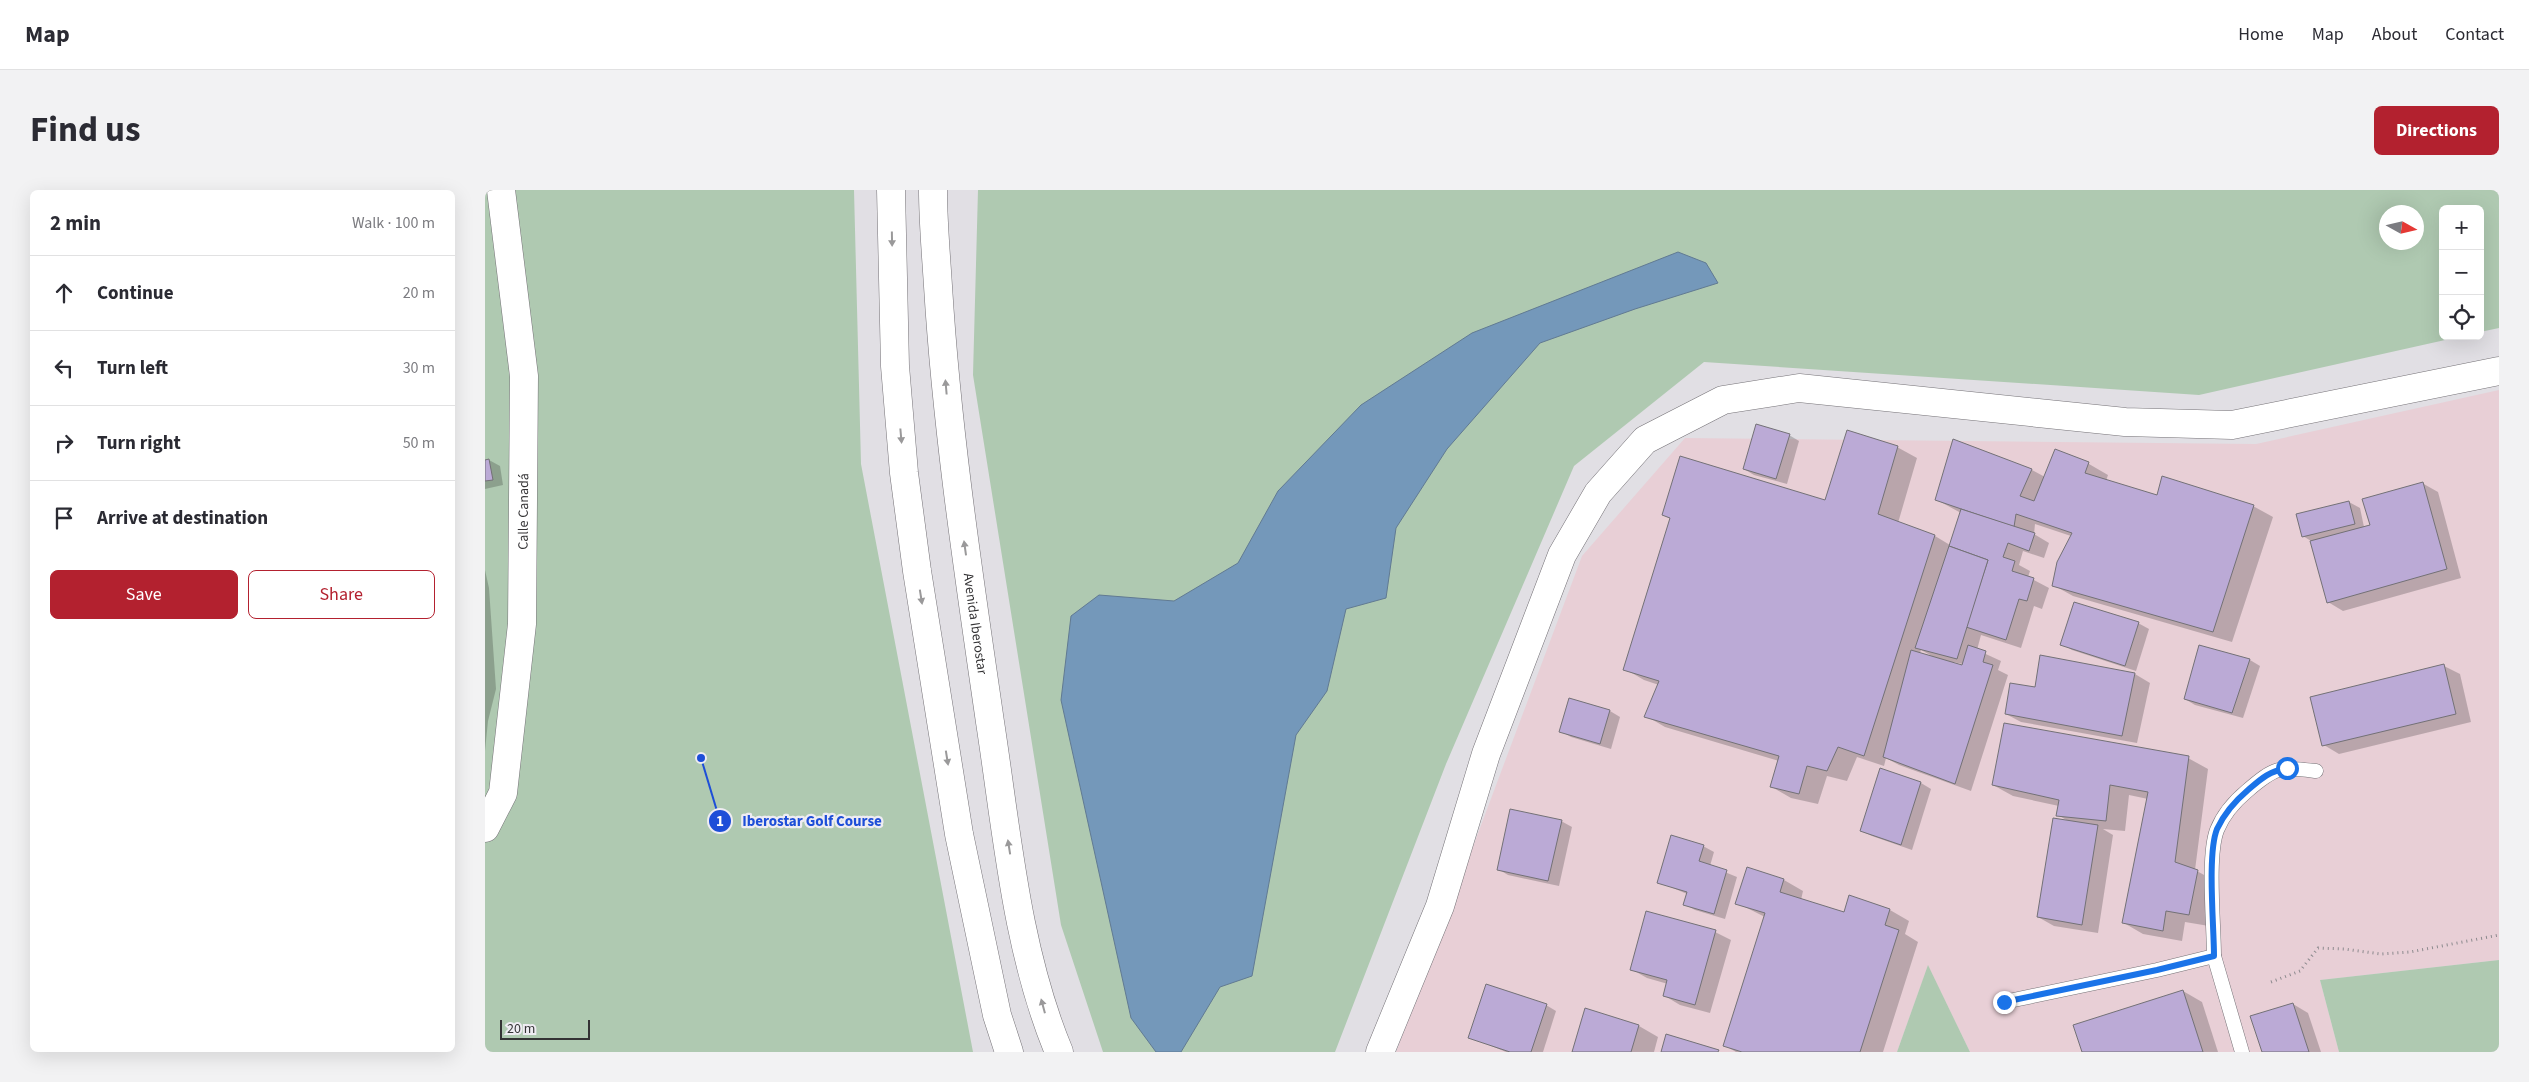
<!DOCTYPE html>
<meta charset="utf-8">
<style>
:root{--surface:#fff;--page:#f2f2f3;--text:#2b2b33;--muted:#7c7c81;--line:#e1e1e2;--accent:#b3212f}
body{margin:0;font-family:"Source Sans 3",sans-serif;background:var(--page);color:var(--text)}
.controls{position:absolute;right:15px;top:15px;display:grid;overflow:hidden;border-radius:8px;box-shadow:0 5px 20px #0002}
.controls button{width:45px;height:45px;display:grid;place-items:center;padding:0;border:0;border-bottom:1px solid var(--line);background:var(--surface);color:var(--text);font:25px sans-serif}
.compass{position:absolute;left:1894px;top:15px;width:45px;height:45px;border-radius:50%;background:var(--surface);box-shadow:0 5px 20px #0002;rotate:98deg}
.scale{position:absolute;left:15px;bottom:12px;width:90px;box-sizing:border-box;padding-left:5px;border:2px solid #343335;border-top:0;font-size:14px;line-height:18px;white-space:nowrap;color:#343335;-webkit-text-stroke:4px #eeecf2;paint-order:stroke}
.stop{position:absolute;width:15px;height:15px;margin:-11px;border:4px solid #1a73e8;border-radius:50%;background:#fff}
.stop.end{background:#1a73e8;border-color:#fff;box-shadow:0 1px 5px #0008}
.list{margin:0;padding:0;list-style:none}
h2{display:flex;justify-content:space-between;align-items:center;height:65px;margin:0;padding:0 20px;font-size:21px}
h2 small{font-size:16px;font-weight:400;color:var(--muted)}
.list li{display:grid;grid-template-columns:32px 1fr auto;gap:15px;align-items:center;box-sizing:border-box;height:75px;padding:0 20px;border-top:1px solid var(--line)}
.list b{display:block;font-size:19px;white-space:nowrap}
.list em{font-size:16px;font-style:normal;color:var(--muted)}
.actions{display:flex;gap:10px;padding:15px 20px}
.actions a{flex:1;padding:11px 0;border:1px solid var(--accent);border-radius:8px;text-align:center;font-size:18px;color:var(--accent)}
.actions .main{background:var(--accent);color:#fff}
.icon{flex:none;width:28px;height:28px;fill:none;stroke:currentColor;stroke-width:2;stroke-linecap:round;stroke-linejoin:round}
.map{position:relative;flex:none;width:2014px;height:862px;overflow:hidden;border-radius:8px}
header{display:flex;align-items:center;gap:30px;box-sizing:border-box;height:70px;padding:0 25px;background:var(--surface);border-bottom:1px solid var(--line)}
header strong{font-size:24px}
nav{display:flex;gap:28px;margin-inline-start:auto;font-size:18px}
.intro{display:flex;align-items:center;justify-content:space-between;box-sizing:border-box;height:120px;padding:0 30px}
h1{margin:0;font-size:35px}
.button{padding:12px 22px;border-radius:8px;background:var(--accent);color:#fff;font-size:18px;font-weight:700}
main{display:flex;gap:30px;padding:0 30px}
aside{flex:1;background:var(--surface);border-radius:8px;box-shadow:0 5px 20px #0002}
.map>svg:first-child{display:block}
.industrial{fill:#e8cfd6}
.green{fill:#afc9b1;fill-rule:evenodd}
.water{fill:#7498ba;stroke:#617a92}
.shadow{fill:#0003;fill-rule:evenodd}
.building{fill:#bbaad6;stroke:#737176}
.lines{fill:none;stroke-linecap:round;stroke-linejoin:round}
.lane-casing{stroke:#757277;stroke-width:15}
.street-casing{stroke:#757277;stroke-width:29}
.secondary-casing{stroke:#757277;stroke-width:29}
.path{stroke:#8c8a8e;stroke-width:3;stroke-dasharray:1 4;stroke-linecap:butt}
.lane{stroke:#fff;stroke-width:14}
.street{stroke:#fff;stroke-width:28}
.secondary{stroke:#fff;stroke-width:28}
.oneway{fill:#9a999a}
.route{stroke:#1a73e8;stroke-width:6}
.labels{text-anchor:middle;stroke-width:4.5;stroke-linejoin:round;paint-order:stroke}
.street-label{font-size:14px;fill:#343335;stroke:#eeecf2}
.leader{fill:none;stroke:#1d4ed8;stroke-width:2}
.callout-dot{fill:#1d4ed8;stroke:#eeecf2;stroke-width:2}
.mark-label{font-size:15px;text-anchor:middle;font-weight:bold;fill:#fff}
.callout-label{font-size:15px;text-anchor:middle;font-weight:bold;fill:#1d4ed8;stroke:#eeecf2;stroke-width:4.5;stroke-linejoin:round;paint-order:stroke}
</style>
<header>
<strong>Map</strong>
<nav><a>Home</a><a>Map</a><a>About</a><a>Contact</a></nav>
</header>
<div class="intro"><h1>Find us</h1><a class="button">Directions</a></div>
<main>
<aside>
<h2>2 min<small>Walk · 100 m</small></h2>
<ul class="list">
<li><svg class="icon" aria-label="ahead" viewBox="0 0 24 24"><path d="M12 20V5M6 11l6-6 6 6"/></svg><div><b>Continue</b></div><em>20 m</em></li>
<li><svg class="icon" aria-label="left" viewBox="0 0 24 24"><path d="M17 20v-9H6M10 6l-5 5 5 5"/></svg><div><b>Turn left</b></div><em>30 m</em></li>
<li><svg class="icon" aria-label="right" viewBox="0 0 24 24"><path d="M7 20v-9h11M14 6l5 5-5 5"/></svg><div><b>Turn right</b></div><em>50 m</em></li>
<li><svg class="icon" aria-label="arrive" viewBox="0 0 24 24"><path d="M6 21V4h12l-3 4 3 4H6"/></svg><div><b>Arrive at destination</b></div></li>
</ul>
<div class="actions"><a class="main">Save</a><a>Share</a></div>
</aside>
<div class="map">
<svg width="2014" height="862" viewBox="0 0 2014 862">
<rect width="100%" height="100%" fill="#e1dfe4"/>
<polygon class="industrial" points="2014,200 2014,770 1835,790 1854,862 1485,862 1443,776 1412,862 911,862 1097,366 1200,248 1771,254"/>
<g class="green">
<polygon points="0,0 369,0 376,274 488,862 0,862"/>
<path d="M493,0H2014V138L1995,142V19H1958V146H1978L1714,205L1219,172L1089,276L961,574L850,862H618L576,735L488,185ZM1902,22H1932V52H1902Z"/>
<polygon points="2014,770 2014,862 1854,862 1835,790"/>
<polygon points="1443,775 1485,862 1412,862"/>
</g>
<polygon class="water" points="1193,62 1221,73 1233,93 1150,119 1055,153 962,259 911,338 901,408 861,419 842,501 811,545 767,786 735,797 696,862 671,862 646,828 576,510 586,426 614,405 689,411 753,373 793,301 876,215 987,143"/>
<g class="shadow">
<polygon points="1304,245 1314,251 1302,294 1269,285 1259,279"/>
<path d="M1412,257L1432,268L1413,333L1450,346L1465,355L1476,323L1452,310L1547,280L1560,287L1571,261L1604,274L1623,285L1621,291L1673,306L1768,316L1788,327L1747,452L1588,406L1568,395L1586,346L1550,334L1549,344L1564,353L1559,368L1538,361L1534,375L1545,381L1543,387L1564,398L1557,419L1549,416L1536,458L1496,445L1492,460L1516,471L1513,480L1523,485L1486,601L1414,575L1401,568L1399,576L1372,567L1362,591L1342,586L1333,614L1306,608L1287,597L1294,571L1180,537L1161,526L1174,495L1159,490L1140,479L1186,329L1178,325L1341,311ZM1436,460L1447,466L1435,463ZM1468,472L1478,474L1477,477L1468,474Z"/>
<polygon points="4,270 15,276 18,295 0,299 0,271"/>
<polygon points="1937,293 1953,302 1976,388 1858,421 1843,412 1826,351 1818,346 1864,312 1875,318 1879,337 1886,336"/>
<polygon points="0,380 4,398 11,499 3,531 0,561"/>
<polygon points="1653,433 1664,439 1651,481 1587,460 1577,454"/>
<polygon points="1715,457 1765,470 1775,476 1758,528 1710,515 1700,509"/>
<polygon points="1556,467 1650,484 1665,493 1652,553 1536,532 1521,524 1551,498"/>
<polygon points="1959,476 1975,484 1986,532 1854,564 1839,555"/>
<polygon points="1085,509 1125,521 1135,527 1126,559 1086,547 1075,541"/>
<polygon points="1703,568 1723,579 1710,680 1732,692 1724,736 1700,732 1697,751 1658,744 1639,733 1663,609 1644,605 1640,641 1618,639 1628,645 1613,743 1569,736 1553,727 1583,631 1573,625 1574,616 1528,606 1508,595"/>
<polygon points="1436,593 1446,599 1427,660 1387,646 1376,641"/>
<polygon points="1076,631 1087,637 1074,696 1023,685 1013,679"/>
<polygon points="1218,656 1229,662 1225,676 1252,687 1240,729 1210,720 1199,714 1202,704 1174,692"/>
<polygon points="1299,690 1318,701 1316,710 1360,724 1365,707 1405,720 1424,731 1420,744 1433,752 1398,862 1251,862 1239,855 1280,727 1252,713"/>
<polygon points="1230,742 1246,750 1225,823 1195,815 1180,806 1183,794 1162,788 1146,779"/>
<polygon points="1698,801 1717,812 1733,862 1598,862"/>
<polygon points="1808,814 1823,823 1836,862 1778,862"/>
<polygon points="1061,815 1071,821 1058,862 1021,862 985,847"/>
<polygon points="1154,836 1173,847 1169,862 1088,862"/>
</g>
<g class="building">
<polygon points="1271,234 1305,244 1291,289 1258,279"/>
<polygon points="1362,240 1413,256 1393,324 1450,345 1379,566 1353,557 1342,581 1322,576 1314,604 1285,597 1294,566 1159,527 1174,491 1138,480 1185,328 1177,325 1195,266 1340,310"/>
<polygon points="1468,249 1547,279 1535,306 1549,311 1570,259 1604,272 1600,283 1672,305 1677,286 1769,315 1728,442 1567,396 1572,372 1587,343 1531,324 1529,337 1450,310"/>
<polygon points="4,269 8,290 0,291 0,270"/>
<polygon points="1938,292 1962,379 1842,413 1825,351 1885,335 1877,309"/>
<polygon points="1864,311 1870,334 1817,347 1811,324"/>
<polygon points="1476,319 1550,343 1544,361 1523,353 1518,367 1530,371 1527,381 1549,388 1542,411 1534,409 1521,450 1481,437 1503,370 1464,356"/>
<polygon points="1464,356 1503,370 1472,469 1430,458"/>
<polygon points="1589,412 1654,432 1640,476 1575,455"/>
<polygon points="1483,455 1501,461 1498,472 1508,475 1470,594 1398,567 1426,460 1477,475"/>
<polygon points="1714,455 1765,469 1747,523 1699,509"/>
<polygon points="1555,465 1650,483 1637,546 1520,524 1525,493 1550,497"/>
<polygon points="1959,474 1971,524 1837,556 1825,507"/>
<polygon points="1084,508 1125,520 1115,554 1074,542"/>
<polygon points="1519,533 1704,566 1690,672 1713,680 1704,725 1681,721 1678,741 1637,733 1663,602 1625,595 1621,631 1571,626 1574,610 1507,595"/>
<polygon points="1395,578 1436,592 1416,655 1375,641"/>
<polygon points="1025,619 1077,630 1063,691 1012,680"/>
<polygon points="1568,628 1613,635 1597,735 1552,727"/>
<polygon points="1186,645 1219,655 1214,671 1242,680 1229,724 1198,715 1202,702 1172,693"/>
<polygon points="1262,677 1299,689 1295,702 1359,722 1364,705 1405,719 1400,735 1414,740 1375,862 1257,862 1238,856 1280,723 1250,714"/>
<polygon points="1161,721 1231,740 1210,815 1178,806 1182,790 1145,780"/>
<polygon points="1001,794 1062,814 1046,862 1025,862 983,848"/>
<polygon points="1698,800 1718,862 1597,862 1588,835"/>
<polygon points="1808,813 1824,862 1777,862 1765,826"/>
<polygon points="1100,818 1154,835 1146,862 1087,862"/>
<polygon points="1181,844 1234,860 1233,862 1176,862"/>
</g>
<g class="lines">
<defs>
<g id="lane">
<polyline points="1729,766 1757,862"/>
<path d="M1519,812L1672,780L1729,766C1729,735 1722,666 1732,640C1738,625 1750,611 1762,601C1791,576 1794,577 1831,581"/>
</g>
<g id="street">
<path id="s1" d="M0,638L18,603L37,434L39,186L16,0"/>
<polyline points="895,862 955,716 1001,564 1077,365 1113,303 1160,250 1238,210 1314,198 1640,232 1747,235 2014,181"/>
</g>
<g id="secondary">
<polyline points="406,0 410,176 419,283 432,381 474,644 512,825 524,862"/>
<path id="s2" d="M448,0C448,32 451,64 453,96C462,243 484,387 505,532C522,642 531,759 574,862"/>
</g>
</defs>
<use href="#lane" class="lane-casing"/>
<use href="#street" class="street-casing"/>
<use href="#secondary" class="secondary-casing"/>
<polyline class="path" points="1786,792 1815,781 1833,758 1859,759 1896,764 1925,762 2014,745"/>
<use href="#lane" class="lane"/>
<use href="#street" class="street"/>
<use href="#secondary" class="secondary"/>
</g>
<defs><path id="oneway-solid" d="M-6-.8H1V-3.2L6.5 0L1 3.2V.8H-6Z" transform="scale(1.25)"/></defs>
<g class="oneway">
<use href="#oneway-solid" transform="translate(407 49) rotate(89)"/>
<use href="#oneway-solid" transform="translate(461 197) rotate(-95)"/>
<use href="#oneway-solid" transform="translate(416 246) rotate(85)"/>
<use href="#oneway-solid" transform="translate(480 358) rotate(-98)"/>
<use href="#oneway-solid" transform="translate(436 407) rotate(81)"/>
<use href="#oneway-solid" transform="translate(462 568) rotate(81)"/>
<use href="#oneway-solid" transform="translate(524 657) rotate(-99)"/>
<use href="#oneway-solid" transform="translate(558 816) rotate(-105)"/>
</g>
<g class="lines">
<path class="route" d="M1519,812L1672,780L1729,766C1729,736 1722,664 1732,639C1739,624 1750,611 1763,600C1777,588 1783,582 1802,578"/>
</g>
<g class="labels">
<g class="street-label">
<text dy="5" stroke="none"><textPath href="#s1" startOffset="322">Calle Canadá</textPath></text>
<text dy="5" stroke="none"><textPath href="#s2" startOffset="436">Avenida Iberostar</textPath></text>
</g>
</g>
<path class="leader" d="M216 568L235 631"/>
<g class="callout-dot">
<circle cx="216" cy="568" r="5"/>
<circle cx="235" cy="631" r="12"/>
</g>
<g class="mark-label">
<text x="235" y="636">1</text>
</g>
<g class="callout-label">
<text x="327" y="636">Iberostar Golf Course</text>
</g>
</svg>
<div class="controls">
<button>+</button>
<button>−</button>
<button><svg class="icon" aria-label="locate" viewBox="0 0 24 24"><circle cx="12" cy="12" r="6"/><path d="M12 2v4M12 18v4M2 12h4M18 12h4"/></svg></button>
</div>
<svg class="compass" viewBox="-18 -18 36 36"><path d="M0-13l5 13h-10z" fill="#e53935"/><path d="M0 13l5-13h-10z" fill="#7c7c81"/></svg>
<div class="scale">20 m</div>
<div class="stop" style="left:1802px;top:578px"></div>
<div class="stop end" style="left:1519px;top:812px"></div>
</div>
</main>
